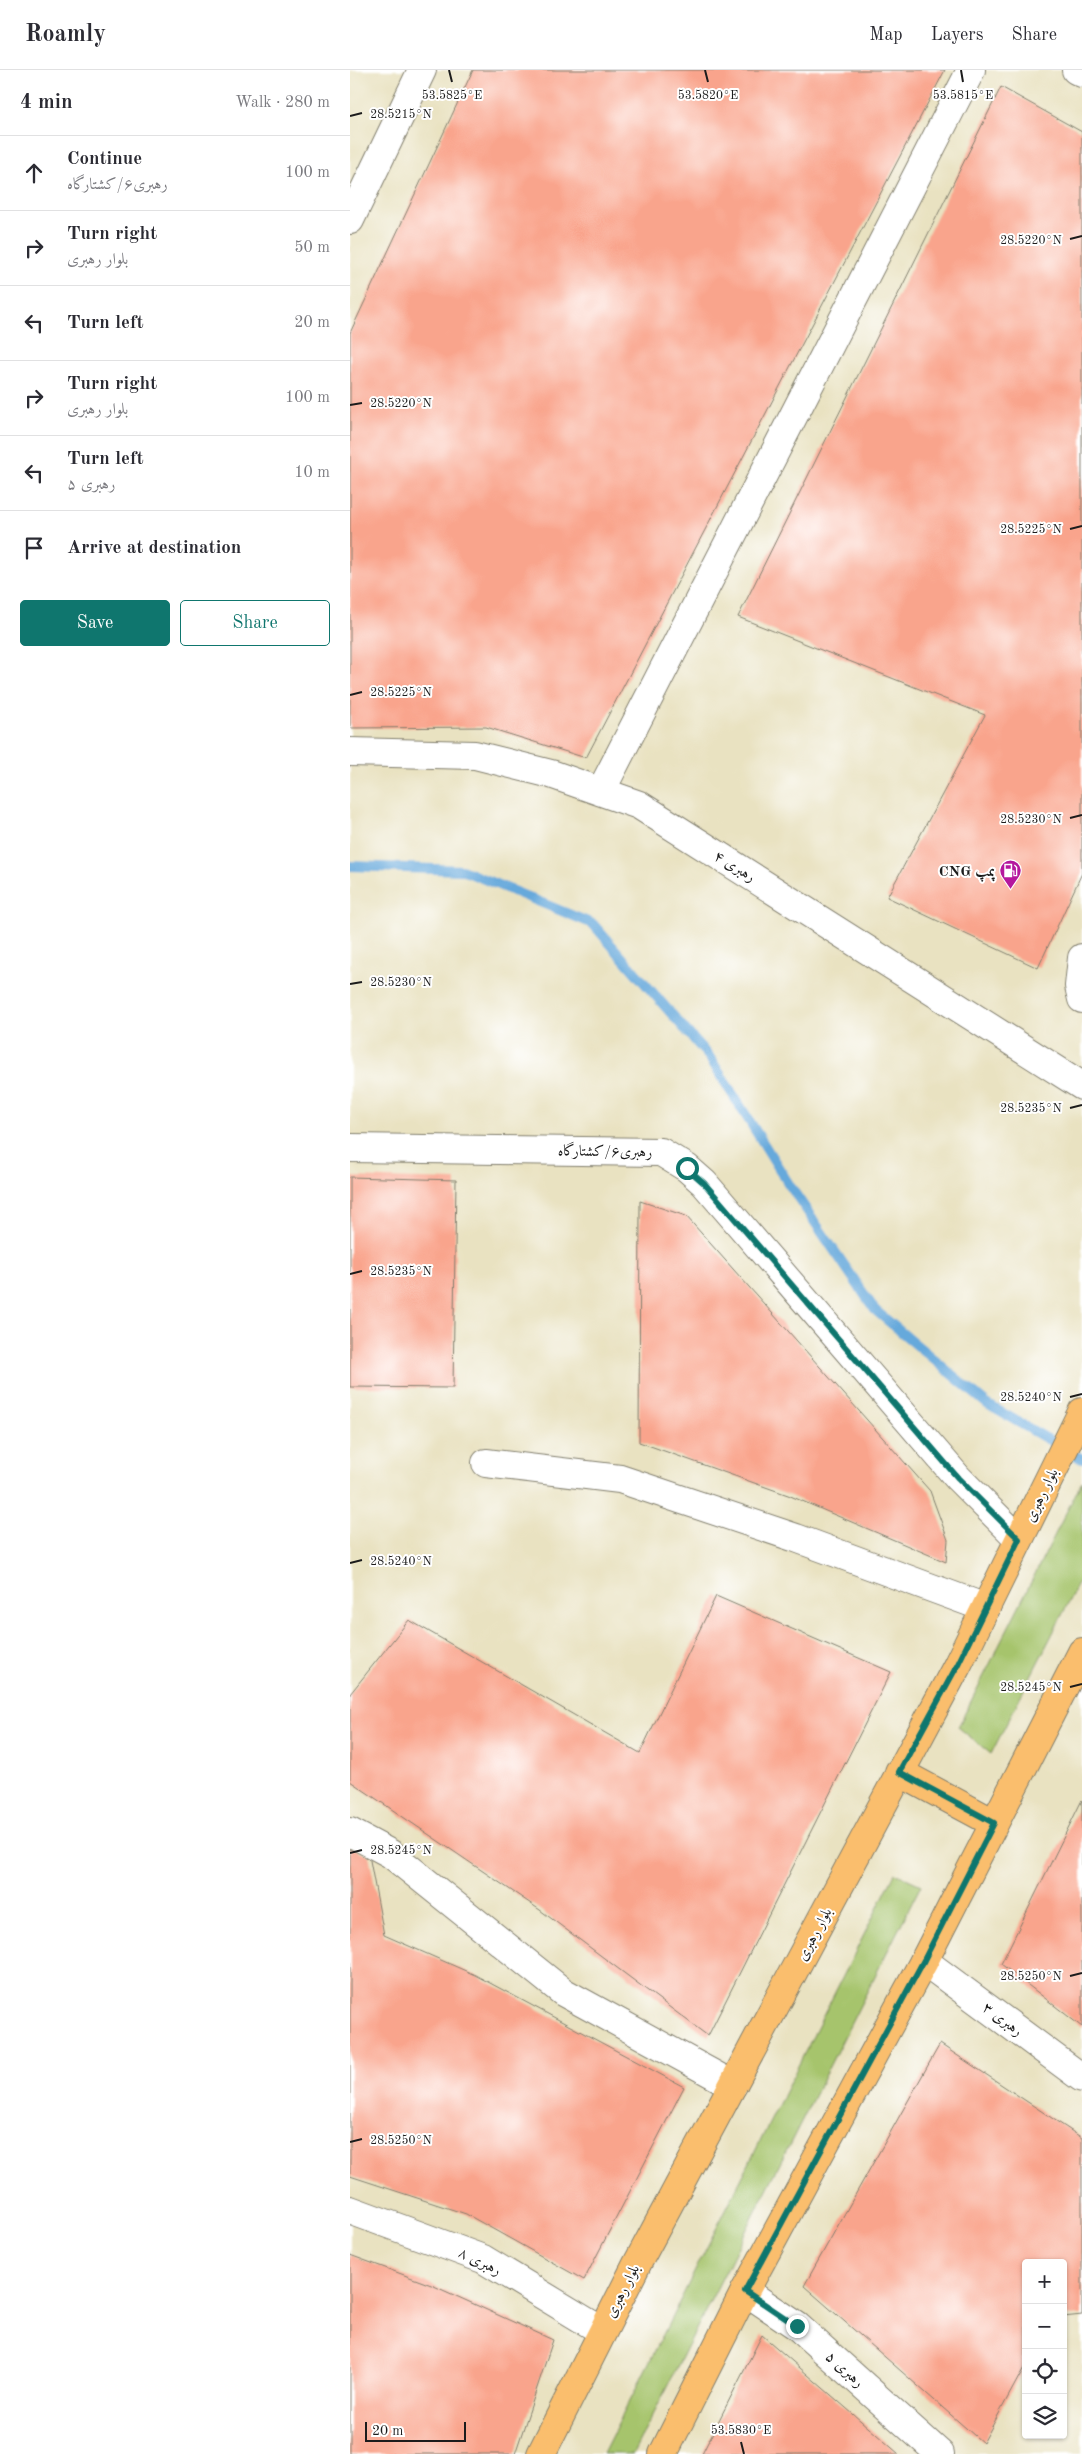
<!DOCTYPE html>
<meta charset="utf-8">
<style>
:root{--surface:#fff;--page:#f7f7f7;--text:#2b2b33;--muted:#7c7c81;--line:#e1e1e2;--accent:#0f766e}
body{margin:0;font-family:"Old Standard TT",Amiri,serif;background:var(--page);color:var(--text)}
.controls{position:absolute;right:15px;bottom:15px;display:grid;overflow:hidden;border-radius:5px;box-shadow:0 1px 4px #0004}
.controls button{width:45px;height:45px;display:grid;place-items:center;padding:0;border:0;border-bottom:1px solid var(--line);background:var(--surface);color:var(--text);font:25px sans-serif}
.scale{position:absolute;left:15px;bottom:12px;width:101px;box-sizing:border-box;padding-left:5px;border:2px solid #1c1c1c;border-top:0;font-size:14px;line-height:18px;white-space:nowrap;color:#1c1c1c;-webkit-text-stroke:4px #fff;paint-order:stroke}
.stop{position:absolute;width:15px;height:15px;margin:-11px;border:4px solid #0f766e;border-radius:50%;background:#fff}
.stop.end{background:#0f766e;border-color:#fff;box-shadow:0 1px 5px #0008}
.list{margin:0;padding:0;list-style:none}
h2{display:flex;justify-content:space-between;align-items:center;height:65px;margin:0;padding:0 20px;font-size:21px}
h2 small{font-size:16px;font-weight:400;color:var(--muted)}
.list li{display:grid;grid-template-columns:32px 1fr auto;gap:15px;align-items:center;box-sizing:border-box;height:75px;padding:0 20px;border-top:1px solid var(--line)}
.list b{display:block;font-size:19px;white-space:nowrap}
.list p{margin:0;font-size:16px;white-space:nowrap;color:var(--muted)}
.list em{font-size:16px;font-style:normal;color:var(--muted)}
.actions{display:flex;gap:10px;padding:15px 20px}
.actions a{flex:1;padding:11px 0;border:1px solid var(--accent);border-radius:5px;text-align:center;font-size:18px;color:var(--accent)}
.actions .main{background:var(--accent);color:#fff}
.icon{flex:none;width:28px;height:28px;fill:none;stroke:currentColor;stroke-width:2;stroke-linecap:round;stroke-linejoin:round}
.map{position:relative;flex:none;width:732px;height:2384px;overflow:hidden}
header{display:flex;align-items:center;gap:30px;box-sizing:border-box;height:70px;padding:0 25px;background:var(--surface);border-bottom:1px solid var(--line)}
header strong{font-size:24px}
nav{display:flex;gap:28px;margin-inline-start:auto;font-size:18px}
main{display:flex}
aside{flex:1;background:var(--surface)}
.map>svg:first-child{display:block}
.green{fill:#a6c46c;stroke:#617044}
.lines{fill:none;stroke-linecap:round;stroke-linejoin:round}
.stream{stroke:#66a9db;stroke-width:10}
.building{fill:#f9a48c}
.minor-casing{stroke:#827f6e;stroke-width:30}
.major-casing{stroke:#827f6e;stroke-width:30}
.minor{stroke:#fff;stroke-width:28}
.major{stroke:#fabe6d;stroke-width:28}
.route{stroke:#0f766e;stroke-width:6}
.ticks{fill:none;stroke:#1c1c1c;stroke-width:2}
.labels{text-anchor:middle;stroke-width:4;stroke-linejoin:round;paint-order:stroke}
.street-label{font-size:15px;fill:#1c1c1c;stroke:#fff}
.poi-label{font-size:15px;font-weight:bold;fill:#1c1c1c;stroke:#fff;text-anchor:end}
.ticks-label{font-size:12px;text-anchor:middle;fill:#1c1c1c;stroke:#fff;stroke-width:4;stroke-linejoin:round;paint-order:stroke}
</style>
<header>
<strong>Roamly</strong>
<nav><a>Map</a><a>Layers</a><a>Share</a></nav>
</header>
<main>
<aside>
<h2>4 min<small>Walk · 280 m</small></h2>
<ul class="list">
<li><svg class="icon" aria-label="ahead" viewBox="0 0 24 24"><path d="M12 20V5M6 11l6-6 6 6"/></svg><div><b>Continue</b><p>رهبری۶/کشتارگاه</p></div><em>100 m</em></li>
<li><svg class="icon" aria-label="right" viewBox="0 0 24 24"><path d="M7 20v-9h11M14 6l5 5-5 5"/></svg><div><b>Turn right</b><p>بلوار رهبری</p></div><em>50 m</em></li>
<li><svg class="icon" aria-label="left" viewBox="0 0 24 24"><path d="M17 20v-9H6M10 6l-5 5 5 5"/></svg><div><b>Turn left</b></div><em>20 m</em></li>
<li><svg class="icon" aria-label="right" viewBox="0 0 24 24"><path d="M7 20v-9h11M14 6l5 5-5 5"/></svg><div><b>Turn right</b><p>بلوار رهبری</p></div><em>100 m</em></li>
<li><svg class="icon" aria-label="left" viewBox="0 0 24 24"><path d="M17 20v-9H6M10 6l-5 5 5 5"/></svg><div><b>Turn left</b><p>رهبری ۵</p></div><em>10 m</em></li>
<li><svg class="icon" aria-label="arrive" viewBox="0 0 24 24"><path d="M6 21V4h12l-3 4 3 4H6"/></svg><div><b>Arrive at destination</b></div></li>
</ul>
<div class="actions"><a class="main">Save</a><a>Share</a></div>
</aside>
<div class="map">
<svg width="732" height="2384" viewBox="0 0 732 2384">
<rect width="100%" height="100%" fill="#fff"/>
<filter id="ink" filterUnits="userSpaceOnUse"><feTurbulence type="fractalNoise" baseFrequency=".02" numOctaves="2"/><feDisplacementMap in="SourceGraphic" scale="10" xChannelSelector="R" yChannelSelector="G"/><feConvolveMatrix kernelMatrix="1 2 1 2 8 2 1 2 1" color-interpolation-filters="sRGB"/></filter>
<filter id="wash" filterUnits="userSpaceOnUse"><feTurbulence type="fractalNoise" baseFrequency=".0096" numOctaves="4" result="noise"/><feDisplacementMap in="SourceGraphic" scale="20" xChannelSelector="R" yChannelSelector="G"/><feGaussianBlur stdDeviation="1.12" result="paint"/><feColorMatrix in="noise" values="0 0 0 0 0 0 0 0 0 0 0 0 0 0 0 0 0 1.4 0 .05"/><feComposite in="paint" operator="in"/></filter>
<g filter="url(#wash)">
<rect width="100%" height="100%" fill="#e9e2c1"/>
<g class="green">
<polygon points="732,1411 732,1506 641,1684 608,1657"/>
<polygon points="545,1803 571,1815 283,2384 253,2384"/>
</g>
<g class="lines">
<polyline class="stream" points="0,796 112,800 243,854 360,988 440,1116 525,1240 637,1334 732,1389"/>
</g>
<g id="blocks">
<g class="building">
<polygon points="123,0 595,0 236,688 136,657 0,658 0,263"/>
<polygon points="651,17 732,62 732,803 688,898 537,827 635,645 388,547"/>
<polygon points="0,1107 106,1110 103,1318 0,1317"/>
<polygon points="290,1131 336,1146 580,1421 598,1470 596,1492 438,1425 289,1372"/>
<polygon points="366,1526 541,1602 358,1966 190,1840 0,1711 0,1624 59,1550 290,1683"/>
<polygon points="732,1730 732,1957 651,1894"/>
<polygon points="0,1777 19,1785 34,1865 125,1905 334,2017 234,2210 116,2144 0,2106"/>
<polygon points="590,1974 732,2068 732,2245 713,2247 713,2193 676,2193 676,2294 633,2373 454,2216"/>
<polygon points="0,2185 84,2216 203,2270 165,2384 0,2384"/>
<polygon points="412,2265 549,2384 352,2384"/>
</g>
</g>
</g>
<g filter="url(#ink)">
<use href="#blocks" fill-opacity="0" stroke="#827f6e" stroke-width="1"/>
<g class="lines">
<defs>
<g id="minor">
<polyline points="726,0 732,3"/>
<polyline points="0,150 72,0"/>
<polyline points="0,682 125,685 201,704 289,735 732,1016"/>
<polyline points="251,721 621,0"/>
<polyline points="732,888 729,916 732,929"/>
<polyline points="0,1078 311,1082 337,1098 354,1113 608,1408 669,1469"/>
<polyline points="136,1393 270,1409 446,1468 636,1538"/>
<polyline points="0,1762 41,1784 213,1922 383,2015"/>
<polyline points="574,1891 732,2008"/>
<polyline points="0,2140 133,2189 252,2261"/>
<polyline points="395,2221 447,2256 590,2384"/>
</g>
<g id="major">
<polyline points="549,1702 644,1753"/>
<polyline points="191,2384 288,2192 607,1596 732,1342"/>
<polyline points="313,2384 395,2221 574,1891 732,1582"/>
</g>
</defs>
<use href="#minor" class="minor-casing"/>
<use href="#major" class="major-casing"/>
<use href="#minor" class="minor"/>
<use href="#major" class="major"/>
</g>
</g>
<g class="lines" filter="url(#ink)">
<polyline class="route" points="337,1098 354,1113 608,1408 669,1469 607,1596 549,1702 644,1753 574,1890 395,2221 447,2256"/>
</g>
<path class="ticks" d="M99,0L102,12M355,0L358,12M611,0L613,12M0,46L12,43M720,169L732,166M0,335L12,333M720,459L732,456M0,625L12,622M720,748L732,745M0,914L12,912M720,1038L732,1035M0,1204L12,1201M720,1327L732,1324M0,1493L12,1490M720,1617L732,1614M0,1783L12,1780M720,1906L732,1903M0,2072L12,2069M391,2372L394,2384"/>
<defs>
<symbol id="fuel-pin" viewBox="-11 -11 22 30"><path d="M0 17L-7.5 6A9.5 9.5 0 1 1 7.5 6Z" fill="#b5179e" stroke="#fff"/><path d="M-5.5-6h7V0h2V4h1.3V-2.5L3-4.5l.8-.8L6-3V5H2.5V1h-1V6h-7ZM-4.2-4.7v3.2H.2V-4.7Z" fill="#fff"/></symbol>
</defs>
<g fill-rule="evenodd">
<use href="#fuel-pin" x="648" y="788" width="25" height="34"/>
</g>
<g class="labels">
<g class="street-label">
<text transform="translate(385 796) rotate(32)" y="5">رهبری ۴</text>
<text transform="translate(255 1081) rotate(1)" y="5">رهبری۶/کشتارگاه</text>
<text transform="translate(691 1425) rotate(-64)" y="5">بلوار رهبری</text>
<text transform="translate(464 1864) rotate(-62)" y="5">بلوار رهبری</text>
<text transform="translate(653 1949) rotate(37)" y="5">رهبری ۳</text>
<text transform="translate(130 2191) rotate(26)" y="5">رهبری ۸</text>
<text transform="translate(272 2221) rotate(-63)" y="5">بلوار رهبری</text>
<text transform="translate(495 2299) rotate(42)" y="5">رهبری ۵</text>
</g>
<g class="poi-label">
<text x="645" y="806">CNG پمپ</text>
</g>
</g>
<g class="ticks-label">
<text x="102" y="29">53.5825°E</text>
<text x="358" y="29">53.5820°E</text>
<text x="613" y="29">53.5815°E</text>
<text x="51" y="48">28.5215°N</text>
<text x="681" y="174">28.5220°N</text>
<text x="51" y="337">28.5220°N</text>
<text x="681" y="463">28.5225°N</text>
<text x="51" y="626">28.5225°N</text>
<text x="681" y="753">28.5230°N</text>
<text x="51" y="916">28.5230°N</text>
<text x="681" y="1042">28.5235°N</text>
<text x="51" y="1205">28.5235°N</text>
<text x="681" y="1331">28.5240°N</text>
<text x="51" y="1495">28.5240°N</text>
<text x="681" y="1621">28.5245°N</text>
<text x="51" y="1784">28.5245°N</text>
<text x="681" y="1910">28.5250°N</text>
<text x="51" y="2074">28.5250°N</text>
<text x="391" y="2364">53.5830°E</text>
</g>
</svg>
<div class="controls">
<button>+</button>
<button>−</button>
<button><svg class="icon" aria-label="locate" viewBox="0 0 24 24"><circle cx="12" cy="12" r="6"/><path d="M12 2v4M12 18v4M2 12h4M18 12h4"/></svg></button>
<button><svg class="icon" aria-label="layers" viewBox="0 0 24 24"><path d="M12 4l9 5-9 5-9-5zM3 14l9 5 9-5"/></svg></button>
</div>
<div class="scale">20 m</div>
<div class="stop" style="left:337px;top:1098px"></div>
<div class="stop end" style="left:447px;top:2256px"></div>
</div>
</main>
